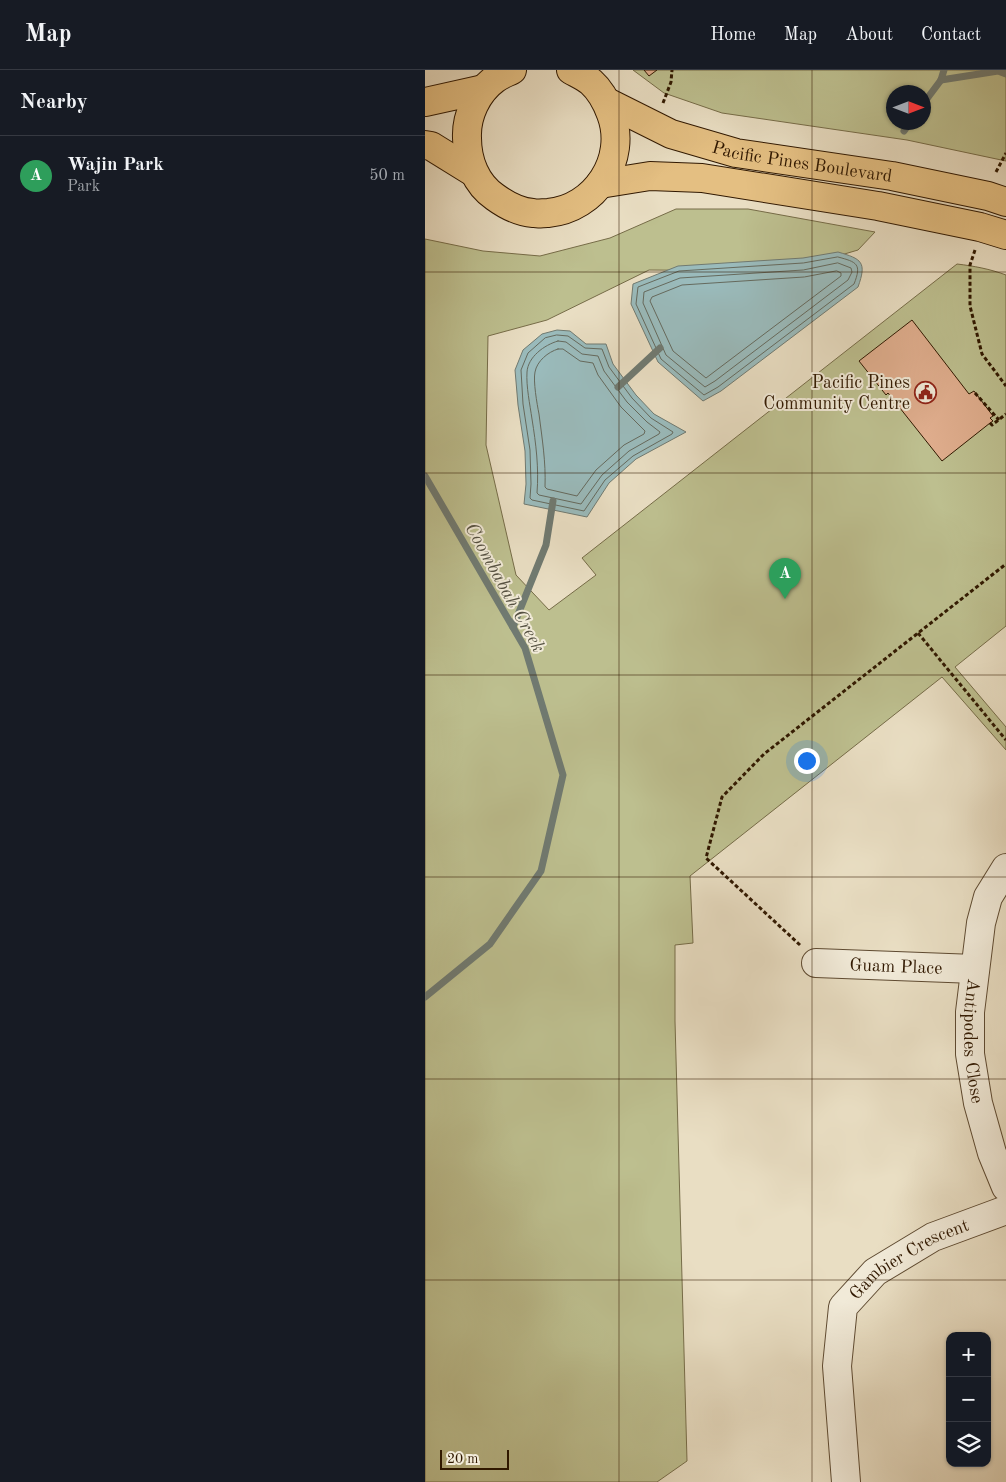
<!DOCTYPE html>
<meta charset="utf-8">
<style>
:root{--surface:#171b24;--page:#242831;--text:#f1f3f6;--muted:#9ea1a6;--line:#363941;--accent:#ea580c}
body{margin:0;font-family:"Old Standard TT",serif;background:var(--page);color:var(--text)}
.controls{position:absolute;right:15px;bottom:15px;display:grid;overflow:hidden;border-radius:10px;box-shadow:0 1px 4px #0004}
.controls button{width:45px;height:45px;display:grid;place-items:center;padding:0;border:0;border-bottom:1px solid var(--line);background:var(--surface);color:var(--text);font:25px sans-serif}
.compass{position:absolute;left:461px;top:15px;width:45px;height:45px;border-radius:50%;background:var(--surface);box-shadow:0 1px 4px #0004;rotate:90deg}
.scale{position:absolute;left:15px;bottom:12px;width:69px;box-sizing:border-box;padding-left:5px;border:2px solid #301800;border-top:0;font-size:14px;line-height:18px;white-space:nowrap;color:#301800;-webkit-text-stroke:4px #f1ead8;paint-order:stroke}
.you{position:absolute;left:381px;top:690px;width:18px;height:18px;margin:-12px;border:4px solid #fff;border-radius:50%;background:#1a73e8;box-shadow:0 0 0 8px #1a73e833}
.badge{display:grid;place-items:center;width:32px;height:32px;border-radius:50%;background:var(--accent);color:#fff;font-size:16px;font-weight:700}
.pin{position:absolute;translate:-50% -41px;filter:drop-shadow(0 1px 2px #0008)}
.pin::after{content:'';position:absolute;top:26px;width:18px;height:15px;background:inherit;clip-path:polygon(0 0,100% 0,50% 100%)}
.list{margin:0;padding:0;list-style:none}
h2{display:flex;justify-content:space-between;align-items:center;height:65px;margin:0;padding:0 20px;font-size:21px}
h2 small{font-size:16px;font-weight:400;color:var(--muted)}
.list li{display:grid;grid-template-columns:32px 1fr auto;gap:15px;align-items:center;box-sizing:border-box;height:80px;padding:0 20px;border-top:1px solid var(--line)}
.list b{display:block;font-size:19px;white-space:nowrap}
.list p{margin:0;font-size:16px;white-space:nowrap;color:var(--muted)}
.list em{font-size:16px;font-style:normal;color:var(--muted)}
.icon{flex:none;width:28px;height:28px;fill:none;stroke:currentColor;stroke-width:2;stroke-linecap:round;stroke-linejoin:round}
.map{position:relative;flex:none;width:581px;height:1412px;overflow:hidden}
header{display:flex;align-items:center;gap:30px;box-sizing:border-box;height:70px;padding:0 25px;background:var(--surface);border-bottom:1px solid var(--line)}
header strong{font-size:24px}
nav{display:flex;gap:28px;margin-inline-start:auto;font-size:18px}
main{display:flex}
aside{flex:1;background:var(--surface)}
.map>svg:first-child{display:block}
.green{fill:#bdbf8f;stroke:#766c48;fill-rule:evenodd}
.water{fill:#9abbbc;stroke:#707a71}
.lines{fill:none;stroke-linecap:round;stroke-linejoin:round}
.shore{stroke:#656a5e;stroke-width:1}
.stream{stroke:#707a71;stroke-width:7}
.building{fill:#dfad8d;stroke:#301800}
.minor-casing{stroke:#5e4a31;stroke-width:30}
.primary-casing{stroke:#301800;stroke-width:30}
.path{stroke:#301800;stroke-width:3;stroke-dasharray:4 2.5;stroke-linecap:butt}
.minor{stroke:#f1ead8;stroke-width:28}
.primary{stroke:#e4bf82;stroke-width:28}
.grid{fill:none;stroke:#301800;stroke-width:1;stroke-opacity:0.55}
.labels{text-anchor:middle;stroke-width:4;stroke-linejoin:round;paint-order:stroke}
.street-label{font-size:18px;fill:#301800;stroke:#f1ead8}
.poi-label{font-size:18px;fill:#301800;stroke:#f1ead8;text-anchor:end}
.water-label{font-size:19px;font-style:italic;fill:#555142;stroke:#f1ead8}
</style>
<header>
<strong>Map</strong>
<nav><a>Home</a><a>Map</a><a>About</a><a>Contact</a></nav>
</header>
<main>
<aside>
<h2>Nearby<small></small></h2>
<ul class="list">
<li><span class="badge" style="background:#2e9e5b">A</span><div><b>Wajin Park</b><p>Park</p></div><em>50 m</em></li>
</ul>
</aside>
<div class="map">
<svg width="581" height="1412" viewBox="0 0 581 1412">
<rect width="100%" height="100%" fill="#e9dec3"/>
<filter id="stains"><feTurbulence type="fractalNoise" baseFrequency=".004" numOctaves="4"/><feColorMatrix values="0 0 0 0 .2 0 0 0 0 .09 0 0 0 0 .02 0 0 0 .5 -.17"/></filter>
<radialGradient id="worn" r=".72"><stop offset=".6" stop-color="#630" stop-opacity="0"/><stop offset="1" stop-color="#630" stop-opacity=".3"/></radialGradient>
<g class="green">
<path d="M208,0H581V91L482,70L297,43L239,23ZM468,22H498V52H468Z"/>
<path d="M251,139H323L450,162L433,180L362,201L224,200L122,250L63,266L61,375L91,505L124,540L171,505L157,488L532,194C549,196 565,199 581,205V556L530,597L581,657V680L517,607L265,806L268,873L250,875V951L262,1391L232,1412H0V169L58,181L115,186L185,168Z"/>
</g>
<g class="water">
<path d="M413,182C437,189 442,192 433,217L296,321L278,331L233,292L206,234L208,214L253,196L378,188Z"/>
<polygon points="132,260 145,261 161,274 181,274 188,294 211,325 229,344 261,362 211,389 184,413 162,447 99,434 101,414 100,381 93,335 90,300 98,280 117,264"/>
</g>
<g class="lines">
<g class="shore">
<path d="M413,187C432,192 437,194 429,214L293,317L279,325L236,289L211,234L213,217L254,201L378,193Z"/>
<polygon points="413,193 426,198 427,202 423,210 290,311 280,317 241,285 218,233 219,222 255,208 378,200"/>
<polygon points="412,201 416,203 416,206 281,308 248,281 225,231 227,227 257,215 379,207"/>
<polygon points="132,265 143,266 160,278 177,279 184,297 207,328 226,348 248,362 247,364 208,386 180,410 159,441 107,430 105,428 106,414 105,380 98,334 96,300 103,283 120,268"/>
<path d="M133,271L141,272L157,284L173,286L179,301L202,332L222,352L235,362L234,364L204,381L177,405L156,434L114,425L112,423C114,398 111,374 107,349C105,335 101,316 102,302C103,287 119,275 133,271Z"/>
<path d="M133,279H138L155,291L168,293L173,305L196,337L220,361L219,364L199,375L171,400L152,426L122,419L120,417C121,392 117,368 114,344C112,334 108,311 110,302C112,291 123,282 133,279Z"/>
</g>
<g class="stream">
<polyline points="516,10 573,1 581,4"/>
<polyline points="498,34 516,10 519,0"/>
<polyline points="479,61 485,52"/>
<polyline points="193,317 235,278"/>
<polyline points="0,406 100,578 138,705 116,801 65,874 0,927"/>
<polyline points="88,557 121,475 128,431"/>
</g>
</g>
<g class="building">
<polygon points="219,0 232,0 224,6"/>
<polygon points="487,250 544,324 549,321 568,346 565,348 568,351 565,353 517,391 463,323 461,325 434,291"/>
</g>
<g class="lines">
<defs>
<g id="minor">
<path id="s1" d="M581,798L563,827L556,853L545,942V984L553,1033L567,1083L581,1117"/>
<path id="s2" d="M391,893L550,899"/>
<path id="s3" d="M421,1412L412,1296L418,1237L450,1202L508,1167L581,1140"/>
</g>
<g id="primary">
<path d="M87,0C81,3 75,5 70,9C52,22 41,46 42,68C42,91 51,114 70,127C81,135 93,142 108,143C112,144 118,143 123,143C170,139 203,89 186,44C182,33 175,20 166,12C160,7 153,4 146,0"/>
<polyline points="0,32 59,19"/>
<path id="s4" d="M182,32L246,64L311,83L467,106L563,126L581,132"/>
<polyline points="0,75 6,76 48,102"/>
<polyline points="175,114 225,106 277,108 453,136 555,157 581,165"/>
</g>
</defs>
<use href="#minor" class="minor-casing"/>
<use href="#primary" class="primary-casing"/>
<g class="path">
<polyline points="238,33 246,12 247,0"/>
<polyline points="571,102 581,83"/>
<polyline points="550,180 545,195 545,236 557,284 581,316"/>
<polyline points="550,323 574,350"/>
<polyline points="565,353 567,355 581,344"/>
<polyline points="493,563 581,670"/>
<polyline points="375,875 281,788 297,727 339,684 581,494"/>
</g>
<use href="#minor" class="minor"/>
<use href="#primary" class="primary"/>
</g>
<path class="grid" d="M194,0V1412M387,0V1412M0,202H581M0,403H581M0,605H581M0,807H581M0,1009H581M0,1210H581"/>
<defs>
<symbol id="civic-ring" viewBox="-11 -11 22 22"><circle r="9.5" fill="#f1ead8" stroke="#8f2418" stroke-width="1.5"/><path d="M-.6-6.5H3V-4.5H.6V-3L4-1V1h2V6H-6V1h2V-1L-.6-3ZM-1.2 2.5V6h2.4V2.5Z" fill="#8f2418"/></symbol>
</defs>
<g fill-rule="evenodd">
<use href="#civic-ring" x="488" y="310" width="25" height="25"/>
</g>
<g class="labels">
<g class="street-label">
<text dy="6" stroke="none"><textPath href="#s4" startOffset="206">Pacific Pines Boulevard</textPath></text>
<text dy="6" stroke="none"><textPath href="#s2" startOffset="80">Guam Place</textPath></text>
<text dy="6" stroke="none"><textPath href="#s1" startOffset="180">Antipodes Close</textPath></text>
<text dy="6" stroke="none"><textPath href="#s3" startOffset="259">Gambier Crescent</textPath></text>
</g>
<g class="poi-label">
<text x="485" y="318">Pacific Pines<tspan x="485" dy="21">Community Centre</tspan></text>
</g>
<g class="water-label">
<text transform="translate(81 517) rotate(61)" y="7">Coombabah Creek</text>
</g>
</g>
<rect width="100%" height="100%" filter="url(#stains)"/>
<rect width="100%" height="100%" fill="url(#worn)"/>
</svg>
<div class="controls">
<button>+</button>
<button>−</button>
<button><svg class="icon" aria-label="layers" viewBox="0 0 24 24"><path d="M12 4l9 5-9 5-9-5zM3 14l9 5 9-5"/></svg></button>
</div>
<svg class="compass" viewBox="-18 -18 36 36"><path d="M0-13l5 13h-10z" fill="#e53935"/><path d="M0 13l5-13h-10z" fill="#9ea1a6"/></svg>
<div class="scale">20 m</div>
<div class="you"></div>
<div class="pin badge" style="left:360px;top:529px;background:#2e9e5b">A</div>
</div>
</main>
